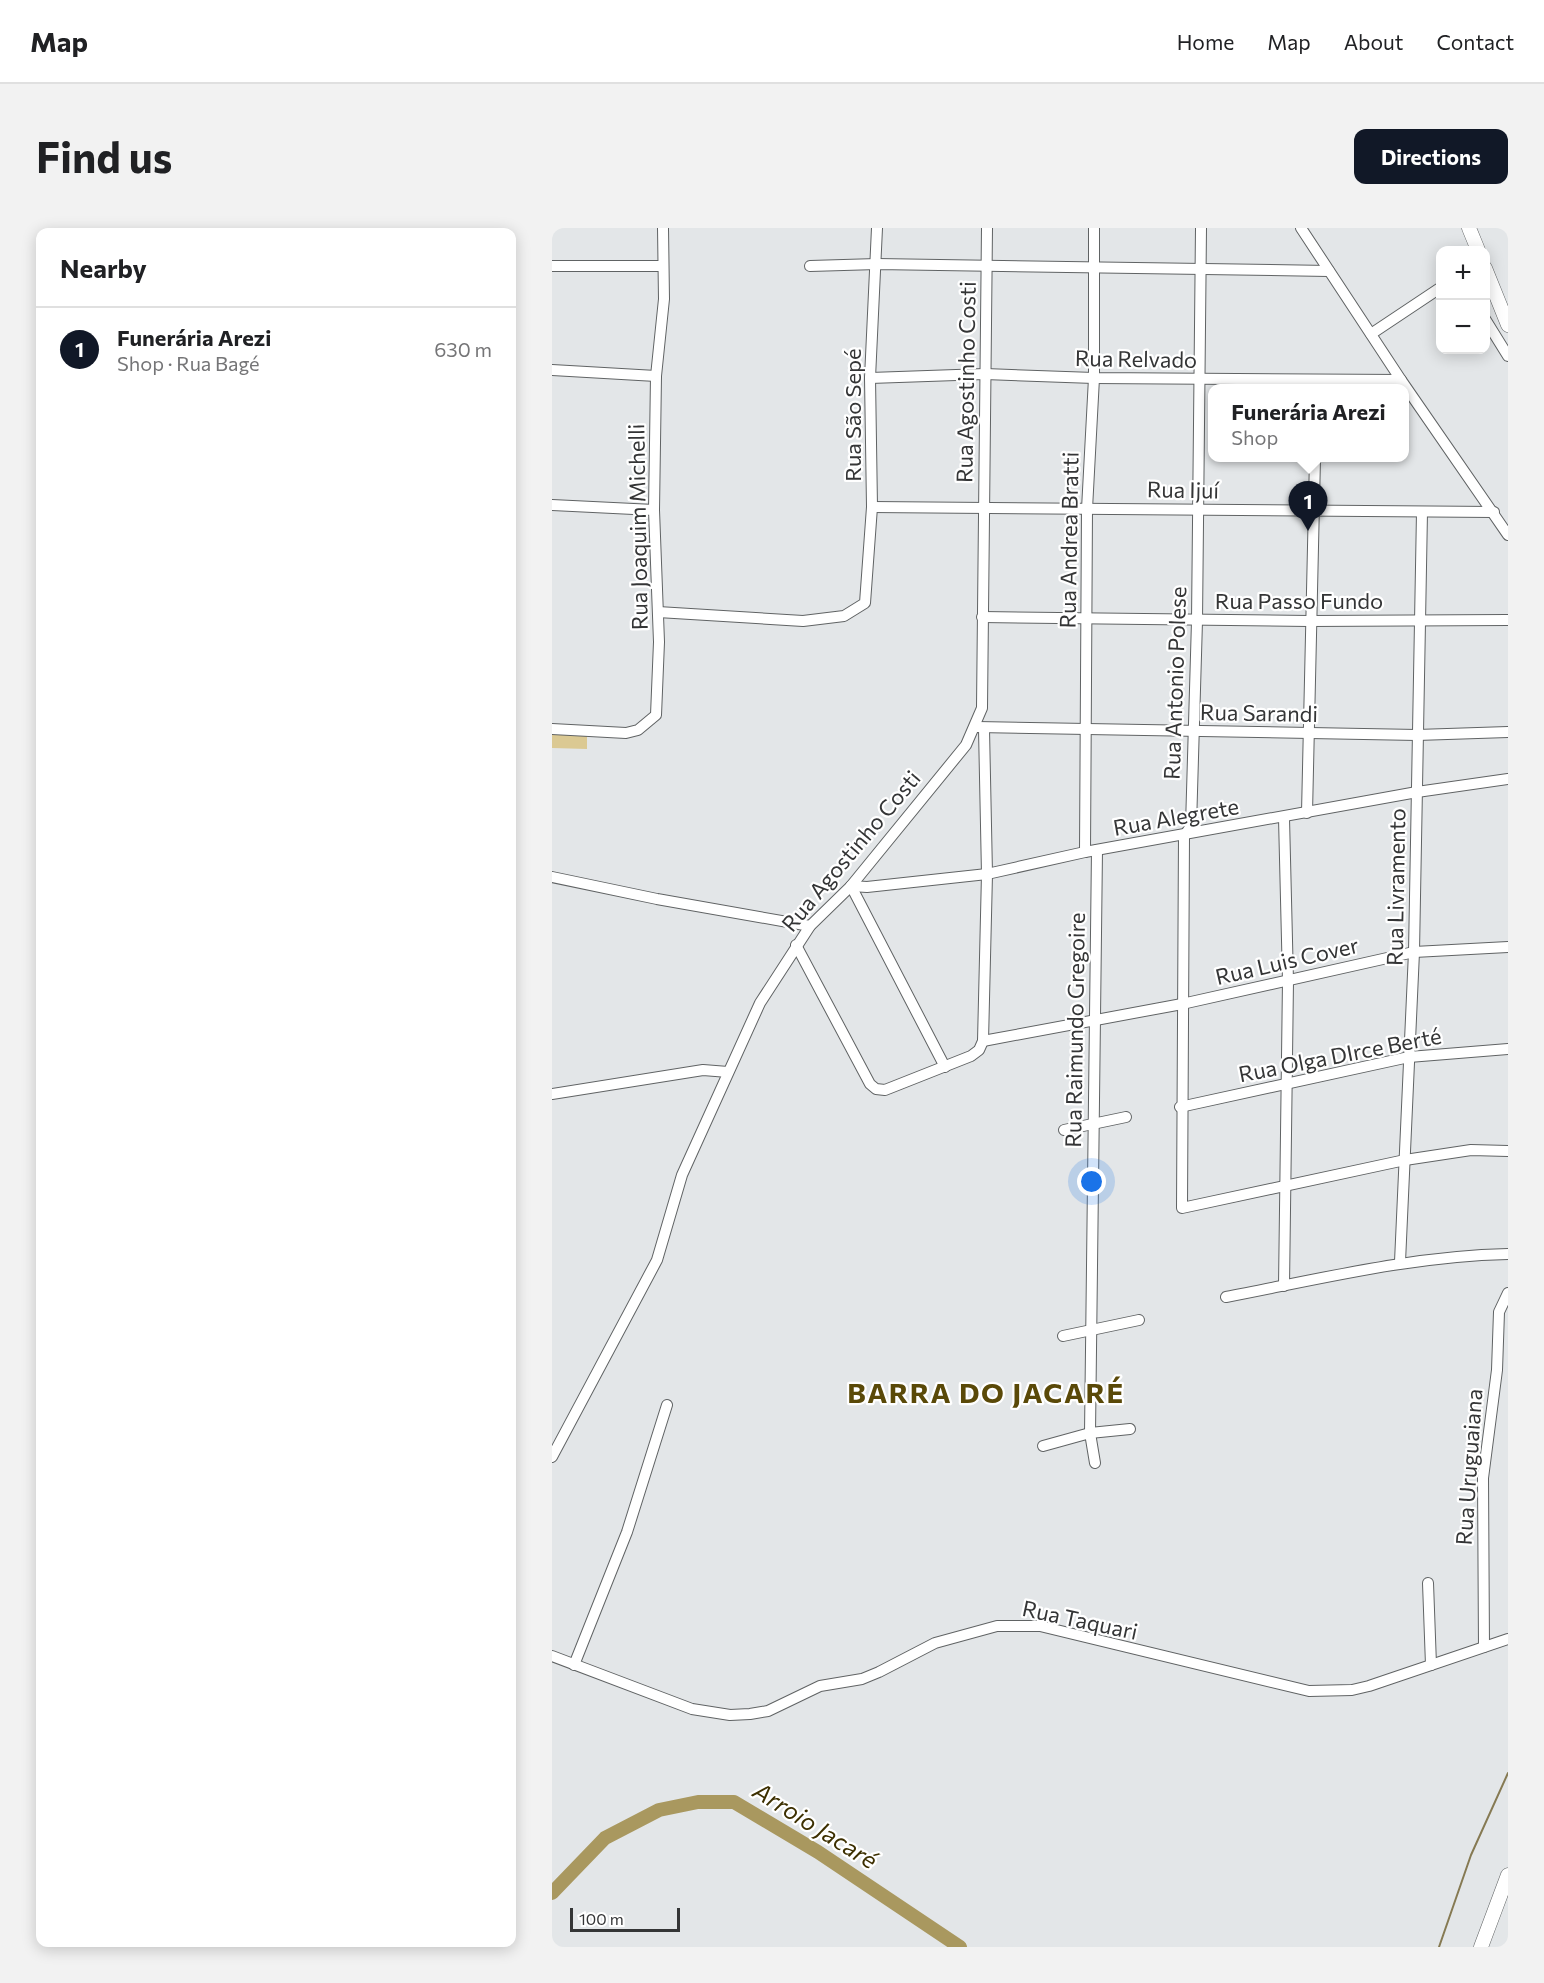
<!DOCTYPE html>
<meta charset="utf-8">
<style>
:root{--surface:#fff;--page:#f2f2f2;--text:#202124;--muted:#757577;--line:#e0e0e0;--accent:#111827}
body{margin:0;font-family:Commissioner,sans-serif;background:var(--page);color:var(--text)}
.controls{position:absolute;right:18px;top:18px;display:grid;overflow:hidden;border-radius:12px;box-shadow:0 3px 15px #0003}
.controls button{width:54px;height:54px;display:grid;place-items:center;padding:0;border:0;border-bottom:2px solid var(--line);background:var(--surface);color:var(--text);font:30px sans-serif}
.scale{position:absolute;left:18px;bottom:15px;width:110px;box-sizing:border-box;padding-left:6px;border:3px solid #343536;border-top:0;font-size:16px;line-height:21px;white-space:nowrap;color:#343536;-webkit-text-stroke:4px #fff;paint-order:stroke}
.you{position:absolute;left:540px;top:954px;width:21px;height:21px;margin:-15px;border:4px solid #fff;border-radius:50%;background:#1a73e8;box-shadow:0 0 0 9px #1a73e833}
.badge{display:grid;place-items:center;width:39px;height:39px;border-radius:50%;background:var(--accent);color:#fff;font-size:20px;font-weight:700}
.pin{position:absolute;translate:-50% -50px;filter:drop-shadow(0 2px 3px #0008)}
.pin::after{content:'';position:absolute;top:32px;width:21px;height:18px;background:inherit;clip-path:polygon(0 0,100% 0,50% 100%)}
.popup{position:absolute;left:656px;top:156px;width:201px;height:78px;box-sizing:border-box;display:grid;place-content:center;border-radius:12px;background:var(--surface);filter:drop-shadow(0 2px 4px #0005);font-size:20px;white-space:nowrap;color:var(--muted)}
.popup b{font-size:22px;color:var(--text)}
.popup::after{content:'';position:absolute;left:50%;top:100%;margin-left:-12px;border:12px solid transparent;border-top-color:var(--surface)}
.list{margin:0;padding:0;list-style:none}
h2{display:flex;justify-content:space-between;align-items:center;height:78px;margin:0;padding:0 24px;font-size:26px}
h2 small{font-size:20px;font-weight:400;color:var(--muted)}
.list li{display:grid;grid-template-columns:39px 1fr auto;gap:18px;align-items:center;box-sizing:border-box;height:84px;padding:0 24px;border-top:2px solid var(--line)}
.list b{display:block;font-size:22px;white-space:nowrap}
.list p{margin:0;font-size:20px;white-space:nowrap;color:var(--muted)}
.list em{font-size:20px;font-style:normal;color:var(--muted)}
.map{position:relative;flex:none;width:956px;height:1719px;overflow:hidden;border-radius:12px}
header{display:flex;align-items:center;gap:36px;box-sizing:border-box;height:84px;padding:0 30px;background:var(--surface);border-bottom:2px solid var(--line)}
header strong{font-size:28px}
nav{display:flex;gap:33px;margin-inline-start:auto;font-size:21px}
.intro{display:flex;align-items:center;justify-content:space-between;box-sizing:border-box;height:144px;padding:0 36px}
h1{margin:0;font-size:42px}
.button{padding:15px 27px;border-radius:12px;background:var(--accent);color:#fff;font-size:21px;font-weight:700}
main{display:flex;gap:36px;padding:0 36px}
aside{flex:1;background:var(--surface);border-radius:12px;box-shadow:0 3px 15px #0003}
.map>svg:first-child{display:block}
.green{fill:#dbc993}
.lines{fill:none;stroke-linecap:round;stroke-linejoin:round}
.stream{stroke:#867a53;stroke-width:2}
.river{stroke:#a9985f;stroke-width:14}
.minor-casing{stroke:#606364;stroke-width:12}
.major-casing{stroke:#606364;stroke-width:15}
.minor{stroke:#fff;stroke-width:10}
.major{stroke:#fff;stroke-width:14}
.labels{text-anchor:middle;stroke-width:4.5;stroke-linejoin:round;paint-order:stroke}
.street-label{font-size:22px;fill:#343536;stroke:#fff}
.water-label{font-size:24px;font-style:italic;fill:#3c2f00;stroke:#fff}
.district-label{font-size:28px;font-weight:bold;letter-spacing:1.5px;fill:#5a4908;stroke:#fff}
</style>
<header>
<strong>Map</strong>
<nav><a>Home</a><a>Map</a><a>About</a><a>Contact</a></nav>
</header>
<div class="intro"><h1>Find us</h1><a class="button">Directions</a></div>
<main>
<aside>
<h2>Nearby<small></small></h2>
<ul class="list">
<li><span class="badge">1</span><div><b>Funerária Arezi</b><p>Shop · Rua Bagé</p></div><em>630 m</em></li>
</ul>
</aside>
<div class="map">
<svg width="956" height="1719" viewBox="0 0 956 1719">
<rect width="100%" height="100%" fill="#e3e6e8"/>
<polygon class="green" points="0,505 35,506 35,521 0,520"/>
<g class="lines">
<polyline class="stream" points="887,1719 919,1627 956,1545"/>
<polyline class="river" points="0,1665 53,1610 107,1582 146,1574 182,1574 266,1624 408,1719"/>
<defs>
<g id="minor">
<polyline points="649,0 645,393 639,598 632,608 630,980 853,932 919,922 956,923"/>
<polyline points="749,0 849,152 956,307"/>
<polyline points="0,38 110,38"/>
<polyline points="258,38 325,36 777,43"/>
<polyline points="933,91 956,128"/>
<polyline points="819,106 888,60"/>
<polyline points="0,142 104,148"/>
<polyline points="318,150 433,146 542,150 849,152"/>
<polyline points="0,277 102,282"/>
<polyline points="320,279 942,284"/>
<polyline points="106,384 251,393 292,388 313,375 320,279 318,150 325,0"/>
<polyline points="430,389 757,393 956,392"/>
<polyline points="425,499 865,507 956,504"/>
<polyline points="0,501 74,505 86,502 104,487 107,414 102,282 104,148 112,71 111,0"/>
<polyline points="755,585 763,230"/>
<polyline points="732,590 736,753 732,1058"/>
<polyline points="533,624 535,281 542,150 542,0"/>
<polyline points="0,649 105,671 258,698"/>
<polyline points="299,658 315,659 435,646 533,624 865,564 956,551"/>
<polyline points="299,658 393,839"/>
<polyline points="244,717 318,856 324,861 333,862 419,828 427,822 431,813 435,646 432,501"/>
<polyline points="431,813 630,776 862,724 956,719"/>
<polyline points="0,866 151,842 176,844"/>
<polyline points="628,879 857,829 956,821"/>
<polyline points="512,902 574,889"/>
<polyline points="848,1034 862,724 870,284"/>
<path d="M674,1069C768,1051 860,1028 956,1026"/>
<polyline points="511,1108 587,1092"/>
<polyline points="491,1218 538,1205 578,1201"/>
<polyline points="0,1229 105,1032 130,947 208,775 258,698 299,658 414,517 430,480 435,0"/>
<polyline points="543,1235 538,1205 545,622"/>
<polyline points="876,1355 879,1437"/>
<polyline points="932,1419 931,1250 945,1142 947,1084 956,1065"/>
<polyline points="0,1428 140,1481 178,1487 198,1486 216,1483 268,1458 310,1451 327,1444 383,1415 445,1398 488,1398 757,1463 800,1462 817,1458 956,1411"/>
<polyline points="22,1437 75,1304 115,1177"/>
</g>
<g id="major">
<polyline points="917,0 926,22"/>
<polyline points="933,40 956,97"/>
<polyline points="929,1719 956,1647"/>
</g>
</defs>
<use href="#minor" class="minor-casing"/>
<use href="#major" class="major-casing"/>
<use href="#minor" class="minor"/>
<use href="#major" class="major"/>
</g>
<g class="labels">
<g class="street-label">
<text transform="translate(584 131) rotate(1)" y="8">Rua Relvado</text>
<text transform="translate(414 154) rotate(-89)" y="8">Rua Agostinho Costi</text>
<text transform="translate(301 187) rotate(-90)" y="8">Rua São Sepé</text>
<text transform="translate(631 262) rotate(1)" y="8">Rua Ijuí</text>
<text transform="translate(86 299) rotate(-91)" y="8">Rua Joaquim Michelli</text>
<text transform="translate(517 312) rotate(-89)" y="8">Rua Andrea Bratti</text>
<text x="747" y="381">Rua Passo Fundo</text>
<text transform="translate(623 455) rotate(-88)" y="8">Rua Antonio Polese</text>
<text transform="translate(707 485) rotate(1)" y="8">Rua Sarandi</text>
<text transform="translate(624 589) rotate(-10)" y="8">Rua Alegrete</text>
<text transform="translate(299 623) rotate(-50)" y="8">Rua Agostinho Costi</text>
<text transform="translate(844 659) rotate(-89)" y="8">Rua Livramento</text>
<text transform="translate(735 733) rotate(-13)" y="8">Rua Luis Cover</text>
<text transform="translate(523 802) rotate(-89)" y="8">Rua Raimundo Gregoire</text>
<text transform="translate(788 827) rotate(-11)" y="8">Rua Olga DIrce Berté</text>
<text transform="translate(917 1239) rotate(-86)" y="8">Rua Uruguaiana</text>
<text transform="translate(528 1392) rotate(12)" y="8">Rua Taquari</text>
</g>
<g class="water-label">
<text transform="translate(263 1598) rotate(32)" y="8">Arroio Jacaré</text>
</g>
<g class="district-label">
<text x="434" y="1175">BARRA DO JACARÉ</text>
</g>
</g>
</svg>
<div class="controls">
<button>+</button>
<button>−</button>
</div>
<div class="scale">100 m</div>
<div class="you"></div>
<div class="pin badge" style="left:756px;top:303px">1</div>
<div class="popup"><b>Funerária Arezi</b>Shop</div>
</div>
</main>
